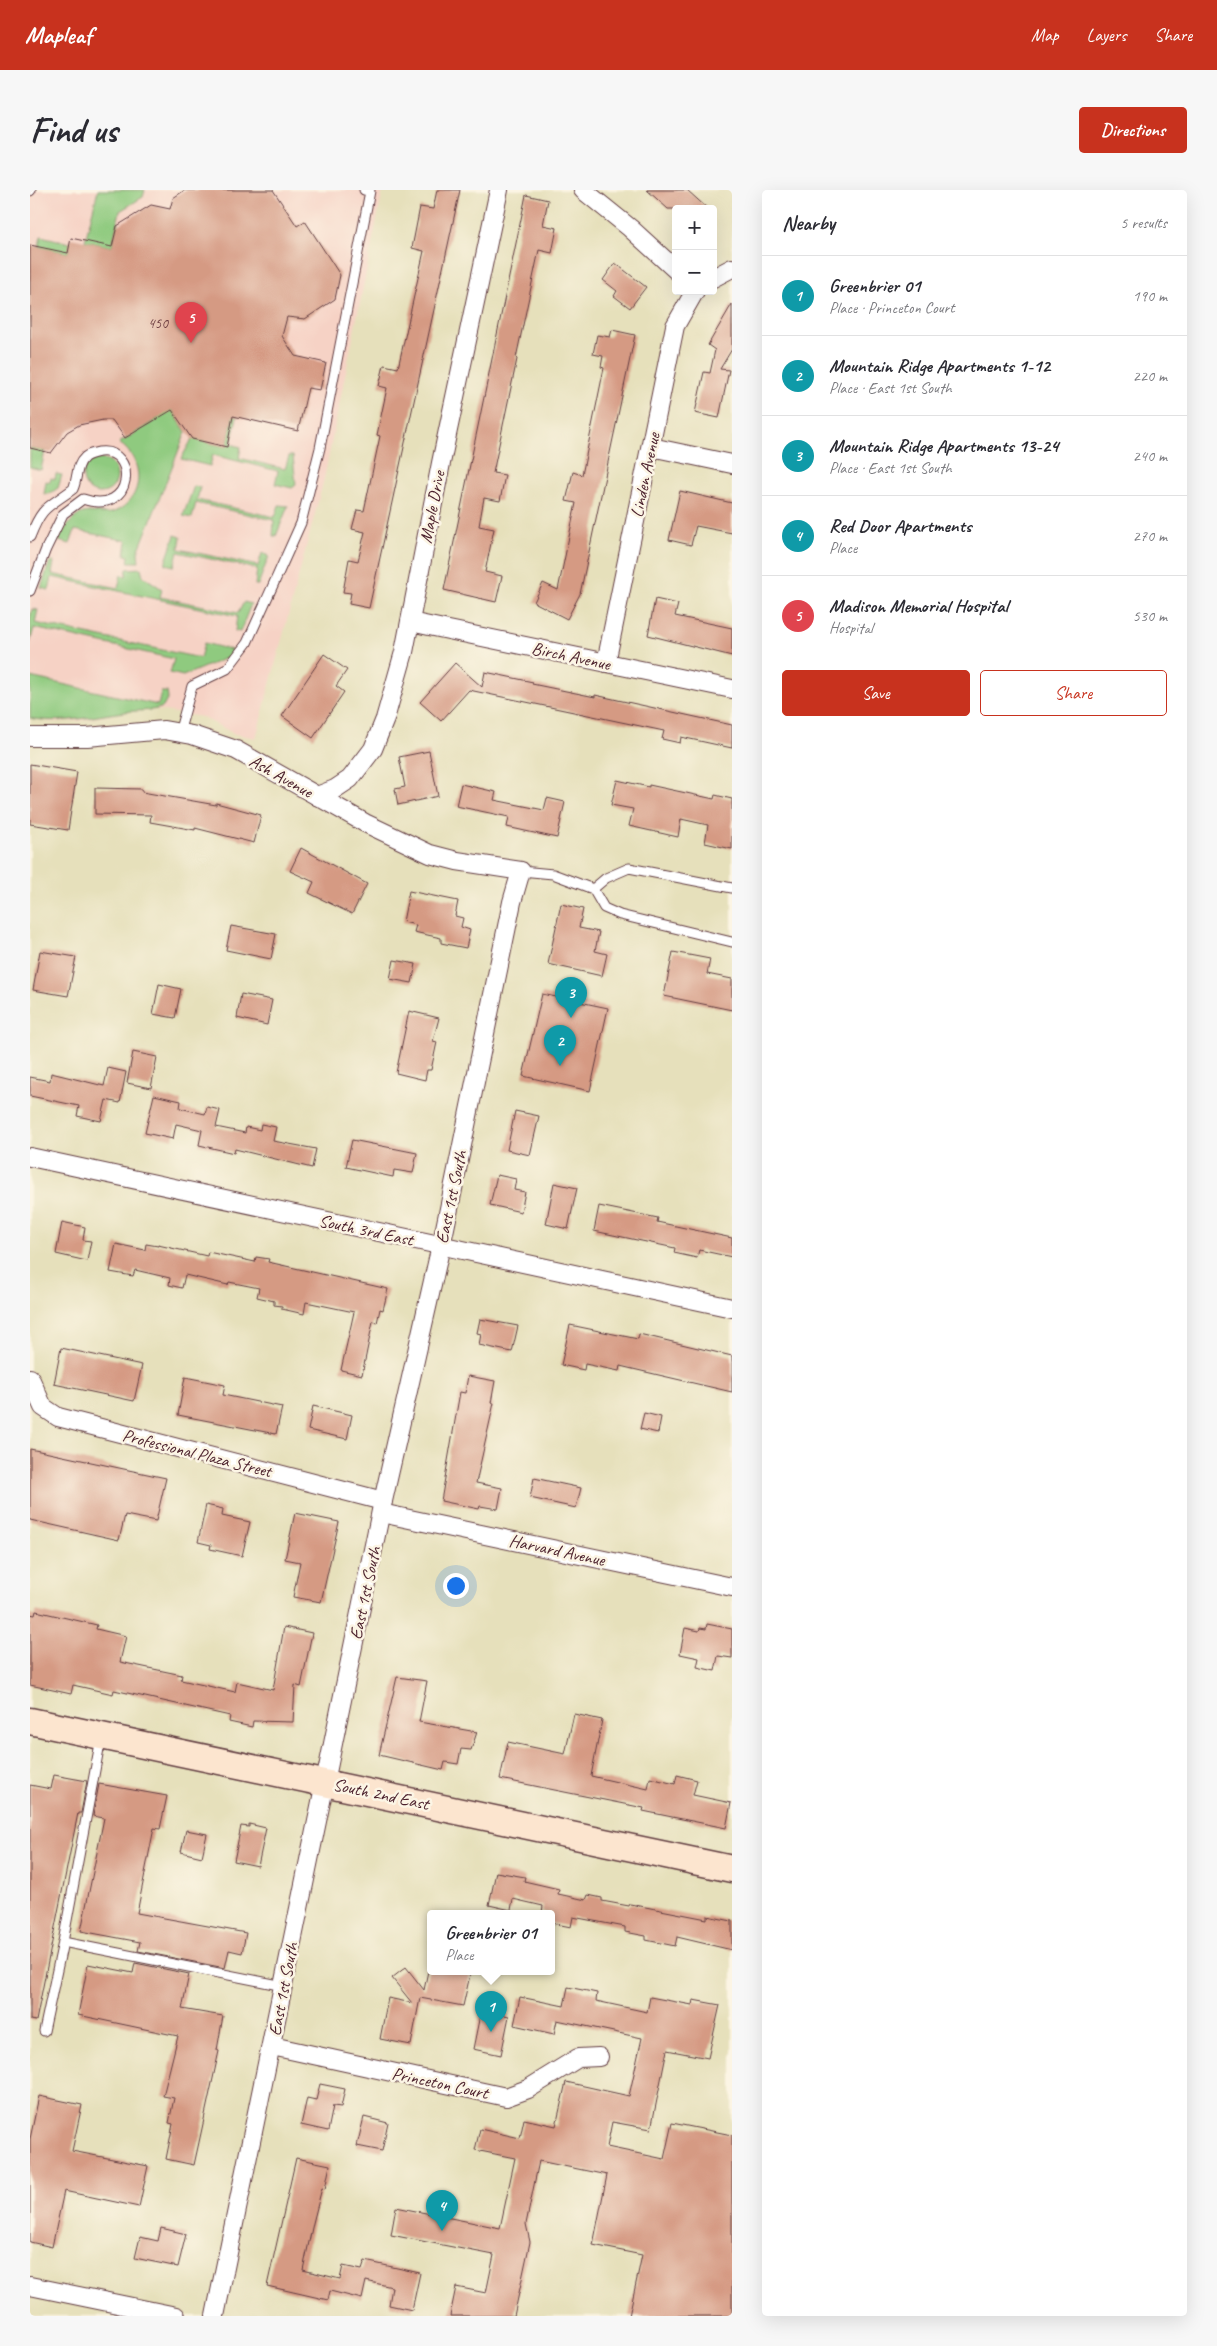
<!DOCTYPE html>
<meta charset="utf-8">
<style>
:root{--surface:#fff;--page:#f7f7f7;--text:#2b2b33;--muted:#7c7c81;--line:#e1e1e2;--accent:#c8321e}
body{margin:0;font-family:Caveat,sans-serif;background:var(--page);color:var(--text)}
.controls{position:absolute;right:15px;top:15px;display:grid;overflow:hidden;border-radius:5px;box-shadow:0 5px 20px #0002}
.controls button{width:45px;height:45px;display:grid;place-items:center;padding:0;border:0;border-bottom:1px solid var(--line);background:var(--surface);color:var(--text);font:25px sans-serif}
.you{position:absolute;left:425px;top:1395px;width:18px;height:18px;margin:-12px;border:4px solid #fff;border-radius:50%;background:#1a73e8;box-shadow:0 0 0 8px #1a73e833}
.badge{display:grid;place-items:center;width:32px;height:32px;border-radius:50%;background:var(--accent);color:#fff;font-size:16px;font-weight:700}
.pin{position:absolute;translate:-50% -41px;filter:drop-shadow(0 1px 2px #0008)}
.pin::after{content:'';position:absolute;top:26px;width:18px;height:15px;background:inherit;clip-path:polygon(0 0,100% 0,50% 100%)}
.popup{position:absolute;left:397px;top:1720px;width:128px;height:65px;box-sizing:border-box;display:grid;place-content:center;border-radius:5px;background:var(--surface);filter:drop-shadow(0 1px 4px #0005);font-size:16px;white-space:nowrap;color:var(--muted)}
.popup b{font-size:19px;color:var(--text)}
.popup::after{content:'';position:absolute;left:50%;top:100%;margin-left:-10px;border:10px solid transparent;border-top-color:var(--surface)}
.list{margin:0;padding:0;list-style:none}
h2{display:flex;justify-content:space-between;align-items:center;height:65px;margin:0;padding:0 20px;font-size:21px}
h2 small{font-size:16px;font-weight:400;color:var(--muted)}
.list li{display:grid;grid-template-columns:32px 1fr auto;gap:15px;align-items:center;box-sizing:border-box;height:80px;padding:0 20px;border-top:1px solid var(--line)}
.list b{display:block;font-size:19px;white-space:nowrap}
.list p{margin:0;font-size:16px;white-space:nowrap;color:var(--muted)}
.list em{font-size:16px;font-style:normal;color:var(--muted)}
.actions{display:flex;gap:10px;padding:15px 20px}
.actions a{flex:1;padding:11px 0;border:1px solid var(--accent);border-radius:5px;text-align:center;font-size:18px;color:var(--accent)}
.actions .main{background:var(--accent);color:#fff}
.map{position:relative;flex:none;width:702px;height:2126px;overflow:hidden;border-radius:5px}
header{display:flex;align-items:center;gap:30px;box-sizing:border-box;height:70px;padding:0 25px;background:var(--accent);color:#fff}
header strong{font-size:24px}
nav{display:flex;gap:28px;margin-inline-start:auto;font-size:18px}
.intro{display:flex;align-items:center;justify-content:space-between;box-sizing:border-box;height:120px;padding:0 30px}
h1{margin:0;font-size:35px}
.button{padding:12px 22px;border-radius:5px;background:var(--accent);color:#fff;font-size:18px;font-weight:700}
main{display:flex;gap:30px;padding:0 30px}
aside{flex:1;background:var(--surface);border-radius:5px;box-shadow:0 5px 20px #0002}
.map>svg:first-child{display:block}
.built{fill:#f6d2c5}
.grass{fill:#8fca7f;stroke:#6c7455}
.building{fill:#d59a83}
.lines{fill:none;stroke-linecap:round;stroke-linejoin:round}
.service-casing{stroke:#613c41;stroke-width:11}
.minor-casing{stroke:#613c41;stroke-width:20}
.secondary-casing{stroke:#613c41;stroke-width:29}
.service{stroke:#fff;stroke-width:9}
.minor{stroke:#fff;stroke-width:18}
.secondary{stroke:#fce5cf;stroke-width:26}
.labels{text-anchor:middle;stroke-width:5;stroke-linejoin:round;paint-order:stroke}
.number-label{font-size:15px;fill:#6d3e41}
.street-label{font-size:18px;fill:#4a1f2b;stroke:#fcf5e5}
</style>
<header>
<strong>Mapleaf</strong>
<nav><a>Map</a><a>Layers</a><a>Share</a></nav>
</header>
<div class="intro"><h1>Find us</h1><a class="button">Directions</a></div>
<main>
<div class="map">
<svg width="702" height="2126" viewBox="0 0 702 2126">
<rect width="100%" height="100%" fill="#fcf5e5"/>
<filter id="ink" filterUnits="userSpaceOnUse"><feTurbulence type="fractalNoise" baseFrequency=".02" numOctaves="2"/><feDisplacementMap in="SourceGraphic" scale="10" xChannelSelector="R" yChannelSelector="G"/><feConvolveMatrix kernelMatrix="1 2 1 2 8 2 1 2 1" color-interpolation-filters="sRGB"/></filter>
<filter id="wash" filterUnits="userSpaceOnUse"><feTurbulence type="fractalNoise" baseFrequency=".0096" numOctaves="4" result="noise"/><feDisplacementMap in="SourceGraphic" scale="20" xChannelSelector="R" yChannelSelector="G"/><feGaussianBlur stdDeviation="1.12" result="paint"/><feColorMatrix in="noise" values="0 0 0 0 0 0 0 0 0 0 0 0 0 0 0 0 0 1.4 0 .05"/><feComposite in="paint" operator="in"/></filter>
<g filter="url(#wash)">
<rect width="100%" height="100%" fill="#e6e0bb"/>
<polygon class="built" points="0,0 353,0 294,289 226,548 205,544 172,527 127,520 95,522 49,531 21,532 0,528"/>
<g class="grass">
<polygon points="68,0 115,0 113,7 90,21 82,57 55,51"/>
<polygon points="11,46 40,53 38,63 9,57"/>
<path d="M132,204L156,242L108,362L109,372H98L99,366L95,365L97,351L45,340L40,354L29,351C29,343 45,325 53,323C63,320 75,326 84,322C115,309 115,270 89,253L129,228Z"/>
<polygon points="203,226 207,227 201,254 211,257 209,268 255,279 259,266 263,266 266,295 262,298 245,294 248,281 183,265 180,276 151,269 162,249 197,257"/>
<polygon points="0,258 15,261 11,280 0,277"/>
<circle cx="70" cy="286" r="17"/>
<polygon points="26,284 32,285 28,298 19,304 14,304 16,291 20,292 21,288 25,289"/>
<polygon points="164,296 170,297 167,310 245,327 249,315 258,316 246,346 243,346 244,330 166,313 162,328 153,326"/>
<polygon points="145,345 151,347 149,359 228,376 232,363 239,366 228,395 225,395 227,379 148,362 144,376 135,374"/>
<polygon points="20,371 24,372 22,384 88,398 91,385 96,386 97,379 111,378 113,386 132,399 130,407 208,423 214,412 221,414 210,442 205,441 207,426 22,387 19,400 11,398"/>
<polygon points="2,419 8,420 5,433 170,468 174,453 202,460 201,466 153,486 140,483 144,469 4,438 0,453 0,429"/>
<path d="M0,487L128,515L131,502H137L138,508L133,517C121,522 107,520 94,522C61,526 39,534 4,529L0,528Z"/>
</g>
<g id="blocks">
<g class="building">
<polygon points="155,0 243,0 267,36 275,31 310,85 305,109 275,129 257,127 252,146 265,166 296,173 290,200 278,198 268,241 203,226 197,257 162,249 142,220 95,248 82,230 73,230 49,235 37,242 21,263 0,258 0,55 38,63 41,48 82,57 87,36 121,15 140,19 143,8"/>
<polygon points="407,0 430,0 339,418 319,414 321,403 313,402 319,369 328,371 335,342 322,339 327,320 334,321 350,246 347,245 357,198 349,196 354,175 368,178 394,61 382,58 390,17 403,19"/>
<polygon points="617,0 657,0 678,19 638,19"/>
<polygon points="496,5 518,10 513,35 527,38 522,63 509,60 486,168 487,169 463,283 475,285 470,311 454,308 449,336 464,339 455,382 472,386 466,412 414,400"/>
<polygon points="585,73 616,97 600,118 584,106 587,101 573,90"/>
<polygon points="702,114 702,159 690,179 699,180 689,228 665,223 674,182 680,183 685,160 678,155"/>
<polygon points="582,140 605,145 550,404 537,429 504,412 513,393 528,400 546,313 536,311 543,282 552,285 574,178 571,177 573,166 563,164 567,145 580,147"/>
<polygon points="650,301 702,313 702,343 666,336 661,355 639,350"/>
<polygon points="625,409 648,414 645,426 702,438 702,466 618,445"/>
<polygon points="294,464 317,480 306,496 314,502 283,548 252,526"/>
<polygon points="425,473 452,497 455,482 503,492 502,494 565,507 565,505 702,535 702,558 651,547 650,553 632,549 634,541 439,500 411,531 390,512"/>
<polygon points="399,561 408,606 368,615 365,599 375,597 369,567"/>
<polygon points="0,574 47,582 38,640 0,634"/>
<polygon points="587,590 619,597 619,595 684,609 685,605 702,609 702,659 675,653 678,635 651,629 648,647 599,636 603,619 581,615"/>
<polygon points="431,594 466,602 464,610 514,620 517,608 535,612 527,648 477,637 479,627 426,616"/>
<polygon points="65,598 112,599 112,602 186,615 186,613 231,625 224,653 165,638 165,640 120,632 121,625 65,624"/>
<polygon points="271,658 337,694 322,724 279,703 284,692 260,681"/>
<polygon points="379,701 428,711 425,726 433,728 431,737 440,740 436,758 411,753 411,748 384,742 386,735 373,732"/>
<polygon points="531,714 553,719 549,738 569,742 565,761 577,764 572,786 518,774"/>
<polygon points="201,736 246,744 241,769 196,760"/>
<polygon points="10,761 46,767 38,806 3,800"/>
<polygon points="643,762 680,769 677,784 702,789 702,820 634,806"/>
<polygon points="364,770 386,774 382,793 360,789"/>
<polygon points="129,794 151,799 145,828 123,824"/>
<polygon points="211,804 242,810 237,835 207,828"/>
<polygon points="512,804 578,818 560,901 493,886"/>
<polygon points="379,821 409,828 403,851 407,852 401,880 397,880 395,890 366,883"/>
<polygon points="103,862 127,867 121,898 97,893"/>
<polygon points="78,878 96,882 90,913 76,910 71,931 47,926 49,916 0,906 0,887 20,891 21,883 74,896"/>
<polygon points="124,905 151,911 150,918 175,924 177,917 190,920 186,937 215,943 216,937 230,940 231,934 246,937 243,951 286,959 282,978 205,959 204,963 169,955 172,940 146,934 143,949 115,943"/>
<polygon points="485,921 509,926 500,965 477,960"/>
<polygon points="322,950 387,963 383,983 364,980 363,987 316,977"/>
<polygon points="467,985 486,989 484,1000 495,1002 491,1022 460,1015"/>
<polygon points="524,993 547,998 538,1039 516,1034"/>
<polygon points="569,1016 628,1028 627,1032 702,1048 702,1067 669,1060 667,1068 644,1063 645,1058 564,1041"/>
<polygon points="32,1032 55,1037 53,1050 61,1051 57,1071 26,1064"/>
<polygon points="86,1054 115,1060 116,1054 128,1056 128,1055 177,1066 178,1062 225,1072 226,1067 239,1069 238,1072 358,1099 353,1120 350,1119 347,1133 343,1131 332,1185 311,1180 324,1122 276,1112 274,1124 252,1119 252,1116 244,1115 244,1111 227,1107 229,1098 199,1092 198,1095 155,1085 152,1098 139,1095 140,1088 105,1080 103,1086 80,1082"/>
<polygon points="450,1129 488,1136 482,1162 449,1155 451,1144 447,1143"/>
<polygon points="540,1135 608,1149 609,1144 702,1166 702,1202 590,1176 589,1181 555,1174 554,1180 531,1175"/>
<polygon points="31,1158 112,1175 104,1211 24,1194"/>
<polygon points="438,1186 465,1191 461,1213 464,1213 446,1293 472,1298 468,1319 450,1316 449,1319 411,1311 430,1202 435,1203"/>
<polygon points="155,1187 195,1195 193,1205 252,1217 246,1244 148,1225"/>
<polygon points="283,1216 322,1225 317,1249 278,1240"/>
<polygon points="614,1223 631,1227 628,1243 610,1239"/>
<polygon points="0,1259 136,1288 126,1331 95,1325 89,1350 0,1330"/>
<polygon points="504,1288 551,1298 546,1318 500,1308"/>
<polygon points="176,1315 193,1319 192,1326 220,1332 212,1366 180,1359 181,1355 168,1352"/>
<polygon points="265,1323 309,1332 291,1412 263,1407 270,1372 255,1369"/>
<polygon points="6,1421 67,1435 66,1439 96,1446 90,1472 152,1485 151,1490 205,1502 207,1492 243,1500 254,1437 282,1443 271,1497 265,1495 263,1532 223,1531 222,1537 199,1532 200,1526 84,1500 83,1504 43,1495 41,1504 0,1495 0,1424 5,1425"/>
<polygon points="677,1434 702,1439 702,1468 688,1466 685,1481 667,1477 669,1468 650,1464 655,1438 669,1441 670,1438 676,1439"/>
<polygon points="367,1487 397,1491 389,1532 447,1542 441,1560 431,1559 428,1574 415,1572 413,1580 349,1565"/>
<polygon points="544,1524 572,1530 561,1586 618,1599 620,1588 645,1594 647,1585 667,1590 663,1605 701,1613 696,1638 613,1621 614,1618 470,1589 478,1552 535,1564"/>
<polygon points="24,1585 57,1591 51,1623 48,1623 6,1831 0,1830 0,1595 21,1599"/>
<polygon points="69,1594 137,1606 130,1639 124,1638 107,1723 216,1743 212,1763 199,1760 195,1778 108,1761 110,1752 51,1741 74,1628 63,1626"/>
<polygon points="219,1634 236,1638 228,1676 204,1671 211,1636 219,1637"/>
<polygon points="156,1640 177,1644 172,1667 151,1662"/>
<polygon points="466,1682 495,1687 494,1691 529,1699 528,1704 556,1710 558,1705 572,1708 572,1711 599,1716 600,1714 677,1729 677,1726 702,1731 702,1760 647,1747 645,1756 616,1750 616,1746 595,1742 595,1737 543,1727 541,1737 521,1733 521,1723 512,1722 513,1716 483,1709 481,1720 459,1715"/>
<polygon points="105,1773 159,1784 152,1819 193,1826 187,1860 189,1861 164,1975 136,1969 143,1934 139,1933 144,1908 133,1906 148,1846 48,1825 58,1774 103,1783"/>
<polygon points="376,1777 394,1800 398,1781 418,1781 440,1785 433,1816 390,1808 381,1855 350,1849 358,1808 382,1813 362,1788"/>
<polygon points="538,1797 567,1803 566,1811 617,1822 620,1807 662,1815 663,1810 690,1815 678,1868 637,1860 621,1939 582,1932 577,1957 634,1969 642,1933 702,1945 702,2126 599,2126 612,2065 563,2055 577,1985 509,1971 496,2034 500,2052 484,2126 420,2126 426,2097 456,2103 464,2065 361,2045 366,2017 470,2038 485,1968 445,1960 450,1939 490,1948 494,1929 526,1936 536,1892 599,1906 612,1848 527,1830 524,1844 484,1835 490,1807 534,1816"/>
<polygon points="451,1820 479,1826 471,1865 443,1859"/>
<polygon points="290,1894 315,1899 311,1917 303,1916 298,1941 271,1935 277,1908 286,1910"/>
<polygon points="9,1906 52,1915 42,1961 118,1976 109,2017 34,2001 22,2057 0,2052 0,1949"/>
<polygon points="334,1927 358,1933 352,1961 327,1956"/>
<polygon points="266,1968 300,1975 295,1999 292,1998 283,2033 273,2080 310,2089 313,2076 332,2080 335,2071 390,2083 382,2120 359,2115 362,2097 336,2091 332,2109 300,2101 298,2110 237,2096"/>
<polygon points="131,2038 156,2044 148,2077 105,2068 110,2047 128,2051"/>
</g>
</g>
</g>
<g filter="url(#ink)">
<use href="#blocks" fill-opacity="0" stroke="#613c41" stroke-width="1"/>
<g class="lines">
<defs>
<g id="service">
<polyline points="0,1 1,0"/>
<path d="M0,347C12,316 17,318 43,299C48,289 45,276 55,267C59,264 64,263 69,262C108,257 105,327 53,309L33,324L16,359L0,401"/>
<polyline points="149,543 162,496 197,479 217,453 271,333 290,258 340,1 334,0"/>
<polyline points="491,681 523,684 563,699 574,718 590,725 702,752"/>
<polyline points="563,699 576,688 599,678 702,698"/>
<polyline points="33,1752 71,1548"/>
<polyline points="14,1841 33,1752 254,1796"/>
</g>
<g id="minor">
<polyline points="553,0 600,38 646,80"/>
<polyline points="683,88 702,78"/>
<polyline points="621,257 702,274"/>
<polyline points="380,432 702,499"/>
<polyline points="576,473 645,136 665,101"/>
<polyline points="0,547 57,547 134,540 162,545 206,560 335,633 400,664 427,671 491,681 482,712 415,1038 353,1311 185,2126"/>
<polyline points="287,606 305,599 320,589 343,559 355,529 374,462 411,273 469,0"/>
<polyline points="0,967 702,1118"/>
<polyline points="0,1188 13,1217 28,1227 353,1311"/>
<polyline points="351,1323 702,1397"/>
<polyline points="242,1856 476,1907 498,1899 548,1868 569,1867"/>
<polyline points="0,2096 146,2126"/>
</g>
<polyline id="secondary" points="0,1531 702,1679"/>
</defs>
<use href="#service" class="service-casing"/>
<use href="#minor" class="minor-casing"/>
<use href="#secondary" class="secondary-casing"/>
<use href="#service" class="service"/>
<use href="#minor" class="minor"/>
<use href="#secondary" class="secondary"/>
</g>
</g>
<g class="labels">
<g class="number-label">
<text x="128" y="138">450</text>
</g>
<g class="street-label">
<text transform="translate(615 285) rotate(-78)" y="6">Linden Avenue</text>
<text transform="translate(402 317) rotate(-79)" y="6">Maple Drive</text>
<text transform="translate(541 466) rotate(12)" y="6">Birch Avenue</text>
<text transform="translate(251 586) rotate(29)" y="6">Ash Avenue</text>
<text transform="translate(421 1007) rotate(-78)" y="6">East 1st South</text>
<text transform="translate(336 1040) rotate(12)" y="6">South 3rd East</text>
<text transform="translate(167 1263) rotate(14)" y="6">Professional Plaza Street</text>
<text transform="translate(527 1360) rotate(12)" y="6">Harvard Avenue</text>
<text transform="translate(335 1403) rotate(-78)" y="6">East 1st South</text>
<text transform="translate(351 1604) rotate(12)" y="6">South 2nd East</text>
<text transform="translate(253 1799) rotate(-79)" y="6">East 1st South</text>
<text transform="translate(410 1893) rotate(12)" y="6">Princeton Court</text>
</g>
</g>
</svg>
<div class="controls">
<button>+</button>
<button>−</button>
</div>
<div class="you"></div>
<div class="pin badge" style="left:461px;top:1842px;background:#0f9aa8">1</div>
<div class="popup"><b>Greenbrier 01</b>Place</div>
<div class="pin badge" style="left:530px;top:876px;background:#0f9aa8">2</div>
<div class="pin badge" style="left:541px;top:828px;background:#0f9aa8">3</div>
<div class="pin badge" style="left:412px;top:2041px;background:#0f9aa8">4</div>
<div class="pin badge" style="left:161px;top:153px;background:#e0444e">5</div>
</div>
<aside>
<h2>Nearby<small>5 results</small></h2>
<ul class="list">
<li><span class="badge" style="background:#0f9aa8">1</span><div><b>Greenbrier 01</b><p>Place · Princeton Court</p></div><em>190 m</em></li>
<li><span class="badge" style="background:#0f9aa8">2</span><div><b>Mountain Ridge Apartments 1-12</b><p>Place · East 1st South</p></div><em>220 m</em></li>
<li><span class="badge" style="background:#0f9aa8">3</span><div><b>Mountain Ridge Apartments 13-24</b><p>Place · East 1st South</p></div><em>240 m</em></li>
<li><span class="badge" style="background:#0f9aa8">4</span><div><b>Red Door Apartments</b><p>Place</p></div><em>270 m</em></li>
<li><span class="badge" style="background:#e0444e">5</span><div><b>Madison Memorial Hospital</b><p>Hospital</p></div><em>530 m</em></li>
</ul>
<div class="actions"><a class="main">Save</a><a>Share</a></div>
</aside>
</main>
